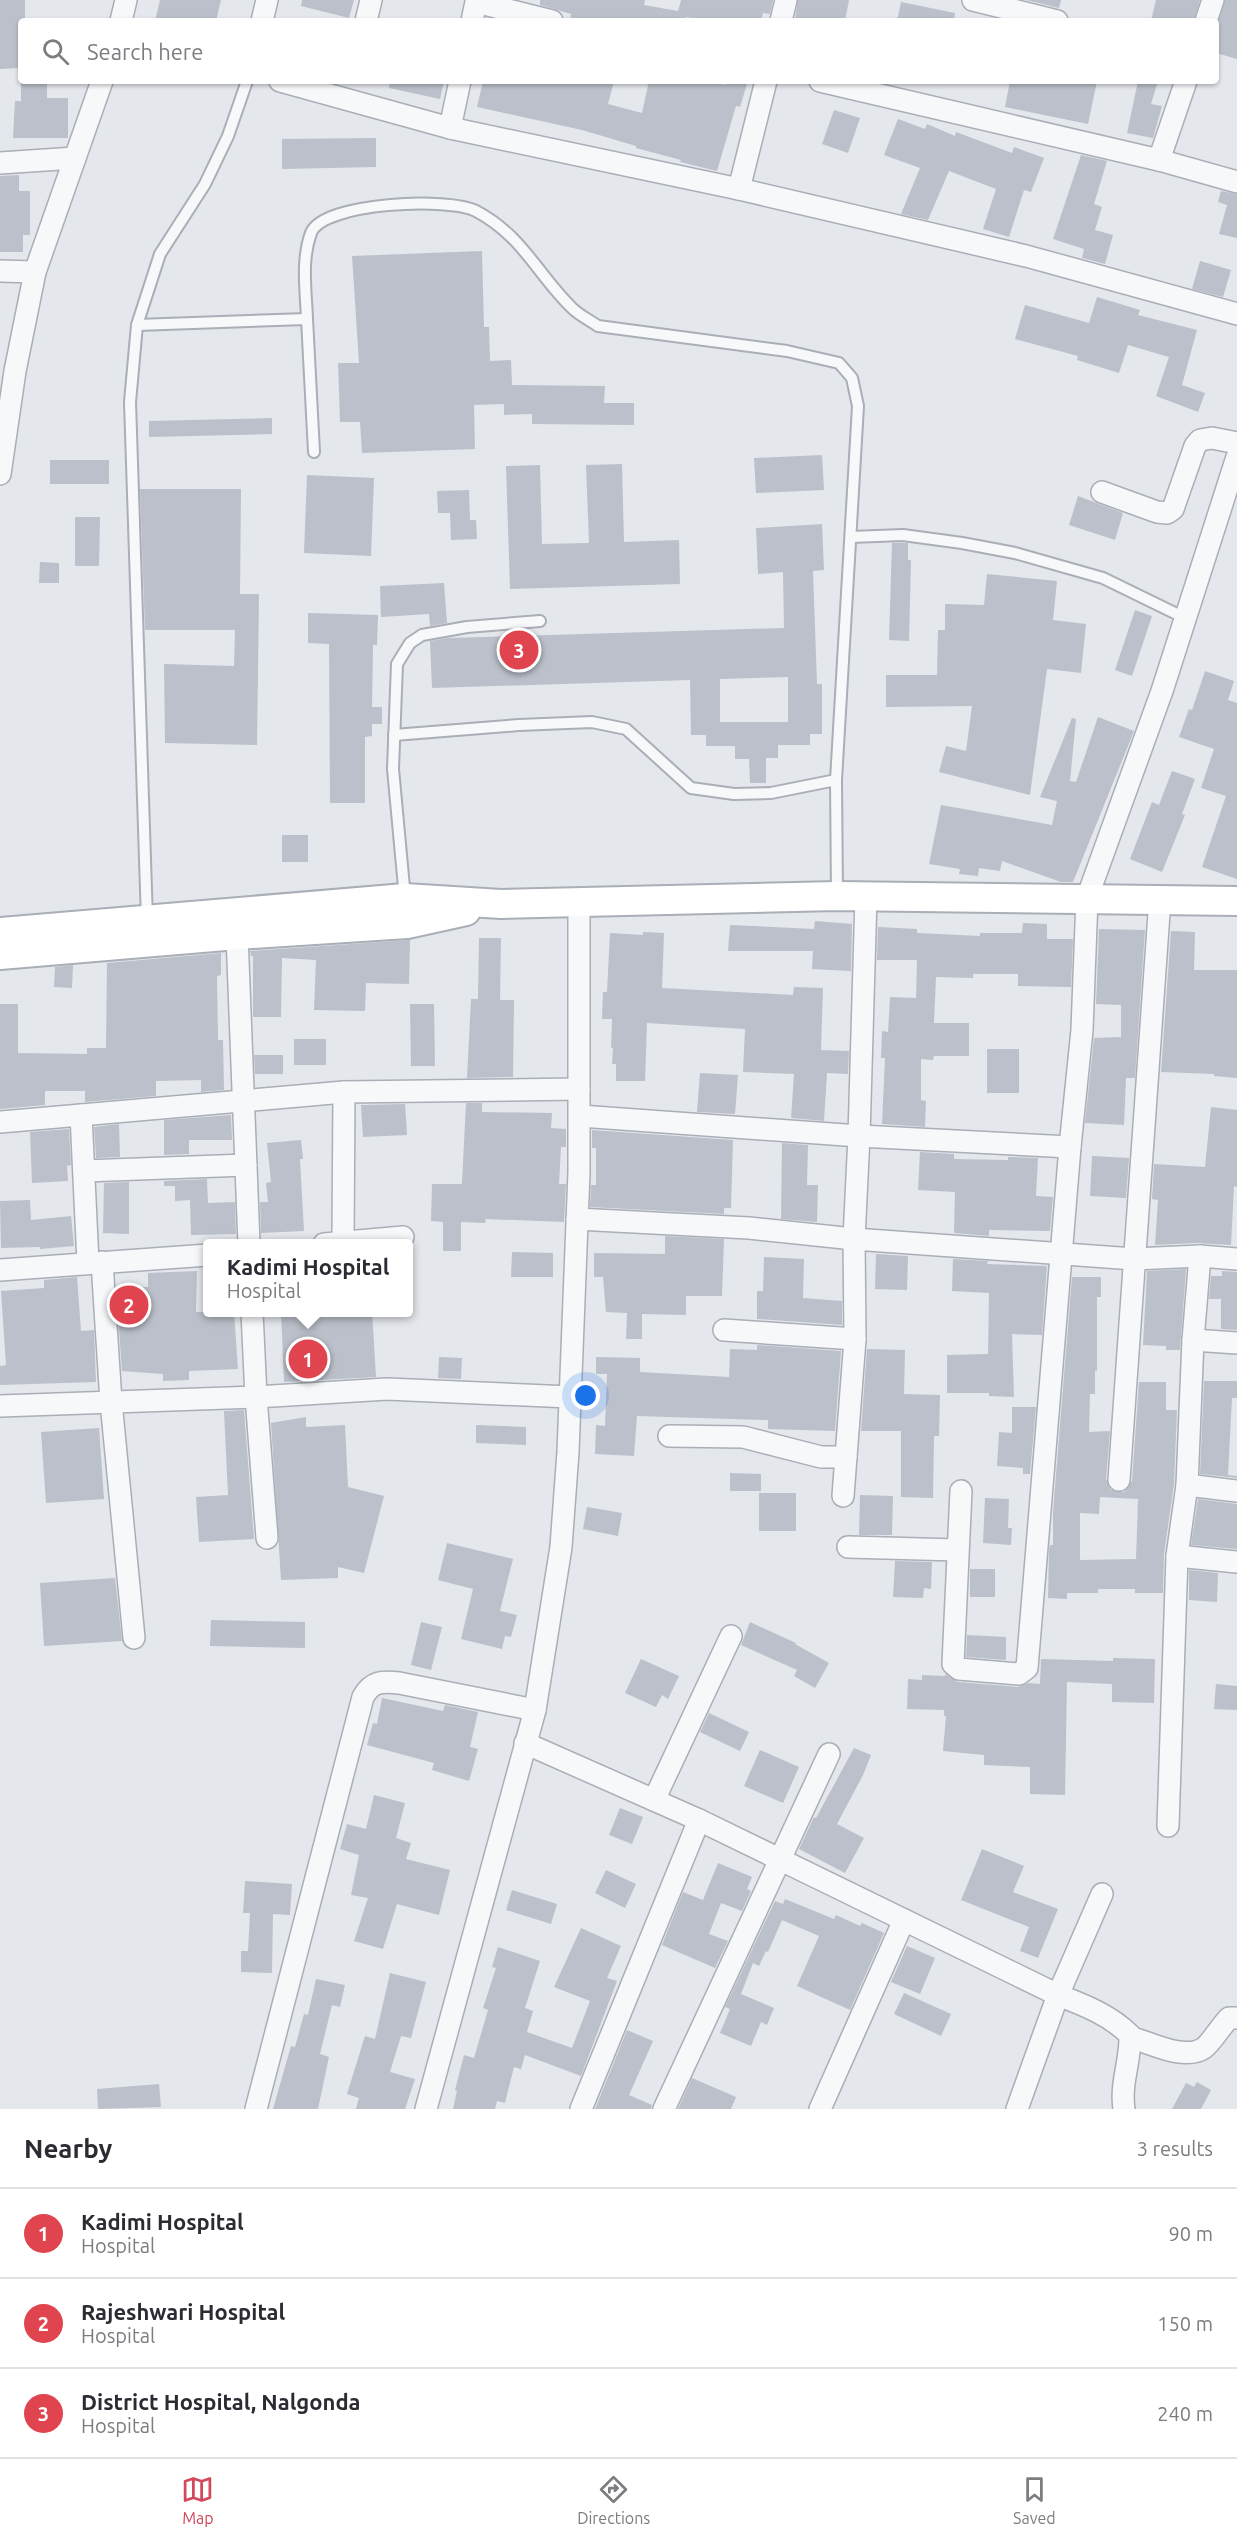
<!DOCTYPE html>
<style>
:root{--surface:#fff;--page:#f2f2f3;--text:#2b2b33;--muted:#7c7c81;--line:#e1e1e2;--accent:#d1495b}
body{margin:0;font-family:Ubuntu,sans-serif;background:var(--page);color:var(--text)}
.you{position:absolute;left:586px;top:1396px;width:21px;height:21px;margin:-15px;border:4px solid #fff;border-radius:50%;background:#1a73e8;box-shadow:0 0 0 9px #1a73e833}
.badge{display:grid;place-items:center;width:39px;height:39px;border-radius:50%;background:var(--accent);color:#fff;font-size:20px;font-weight:700}
.pin{position:absolute;translate:-50% -50%;border:3px solid #fff;box-shadow:0 2px 6px #0006}
.popup{position:absolute;left:203px;top:1239px;width:210px;height:78px;box-sizing:border-box;display:grid;place-content:center;border-radius:6px;background:var(--surface);filter:drop-shadow(0 2px 4px #0005);font-size:20px;white-space:nowrap;color:var(--muted)}
.popup b{font-size:22px;color:var(--text)}
.popup::after{content:'';position:absolute;left:50%;top:100%;margin-left:-12px;border:12px solid transparent;border-top-color:var(--surface)}
.list{margin:0;padding:0;list-style:none}
h2{display:flex;justify-content:space-between;align-items:center;height:78px;margin:0;padding:0 24px;font-size:26px}
h2 small{font-size:20px;font-weight:400;color:var(--muted)}
.list li{display:grid;grid-template-columns:39px 1fr auto;gap:18px;align-items:center;box-sizing:border-box;height:90px;padding:0 24px;border-top:2px solid var(--line)}
.list b{display:block;font-size:22px;white-space:nowrap}
.list p{margin:0;font-size:20px;white-space:nowrap;color:var(--muted)}
.list em{font-size:20px;font-style:normal;color:var(--muted)}
.icon{flex:none;width:33px;height:33px;fill:none;stroke:currentColor;stroke-width:2;stroke-linecap:round;stroke-linejoin:round}
.map{position:relative;flex:none;width:1237px;height:2109px;overflow:hidden}
.search{position:absolute;background:var(--surface);box-shadow:0 2px 4px #0004;left:18px;right:18px;top:18px;height:66px;display:flex;align-items:center;gap:15px;box-sizing:border-box;padding:0 21px;border-radius:6px;color:var(--muted);font-size:22px}
.sheet{height:348px;background:var(--surface)}
nav{display:flex;justify-content:space-around;align-items:center;box-sizing:border-box;height:84px;border-top:2px solid var(--line);background:var(--surface);font-size:16px;color:var(--muted)}
nav a{display:grid;justify-items:center;gap:3px}
nav .on{color:var(--accent)}
.map>svg:first-child{display:block}
.building{fill:#bbc0ca;fill-rule:evenodd}
.lines{fill:none;stroke-linecap:round;stroke-linejoin:round}
.lane-casing{stroke:#a9aeb7;stroke-width:14}
.street-casing{stroke:#a9aeb7;stroke-width:24}
.secondary-casing{stroke:#a9aeb7;stroke-width:32}
.lane{stroke:#f7f8fa;stroke-width:10}
.street{stroke:#f7f8fa;stroke-width:21}
.secondary{stroke:#fff;stroke-width:28}
</style>
<div class="map">
<svg width="1237" height="2109" viewBox="0 0 1237 2109">
<rect width="100%" height="100%" fill="#e4e7ec"/>
<g class="building">
<polygon points="0,0 25,0 25,21 21,21 21,68 0,69"/>
<polygon points="160,0 221,0 216,21 155,21"/>
<polygon points="302,0 354,0 349,18 301,6"/>
<polygon points="540,0 645,0 644,5 678,11 681,0 773,0 770,14 763,13 761,21 709,21 686,17 686,21 570,21 571,14 540,5"/>
<polygon points="798,0 849,0 845,21 795,19"/>
<polygon points="1026,0 1061,0 1059,8"/>
<polygon points="1156,0 1200,0 1194,21 1151,21"/>
<polygon points="1225,0 1237,0 1237,59 1216,53 1216,28"/>
<polygon points="901,2 955,13 954,21 897,21"/>
<polygon points="21,81 47,81 47,98 68,98 68,138 13,138 15,101 21,101"/>
<polygon points="390,81 444,81 440,99 389,88"/>
<polygon points="483,81 614,81 608,104 642,113 649,81 711,81 726,85 727,81 738,81 747,84 740,107 736,106 717,171 680,162 681,160 636,148 636,146 582,130 477,107"/>
<polygon points="1010,81 1097,81 1088,124 1005,107"/>
<polygon points="1138,81 1158,81 1151,104 1162,106 1153,138 1127,133"/>
<polygon points="834,110 860,118 848,153 822,144"/>
<polygon points="898,119 925,129 927,124 955,136 956,132 1012,153 1014,147 1044,158 1031,192 1024,190 1009,237 983,229 996,189 949,171 928,220 901,214 920,168 884,155"/>
<polygon points="376,138 376,167 282,169 282,139"/>
<polygon points="1081,155 1107,161 1094,204 1102,207 1095,230 1113,235 1105,264 1082,258 1084,249 1053,239"/>
<polygon points="19,175 19,191 30,191 30,235 23,235 23,252 0,252 0,176"/>
<polygon points="1221,191 1237,194 1237,238 1219,234 1227,205 1218,202"/>
<polygon points="482,251 484,327 489,327 490,361 511,360 512,385 605,386 604,403 634,403 634,425 532,424 532,414 504,415 504,404 474,405 475,449 362,453 360,422 340,422 338,363 359,363 352,256"/>
<polygon points="1200,261 1231,270 1223,297 1192,289"/>
<polygon points="1097,297 1140,310 1138,315 1197,330 1182,385 1205,393 1198,412 1156,396 1169,357 1128,345 1119,373 1077,360 1078,356 1015,339 1025,305 1089,323"/>
<polygon points="272,418 272,434 149,437 149,421"/>
<polygon points="822,455 824,490 756,493 754,458"/>
<rect x="50" y="460" width="59" height="24"/>
<polygon points="622,464 624,542 679,540 680,584 510,589 506,466 540,465 542,544 589,543 586,465"/>
<polygon points="307,475 374,478 371,556 304,553"/>
<polygon points="140,489 241,489 240,594 259,594 257,745 165,743 164,664 234,666 235,630 145,630"/>
<polygon points="469,490 470,520 476,520 477,539 451,540 450,513 438,513 437,491"/>
<polygon points="1078,496 1123,513 1115,540 1069,525"/>
<polygon points="75,517 100,517 99,566 75,566"/>
<path d="M822,524L824,570L813,571L817,684H822V734H810V745H778V758H766V783H750L749,759H735V746H706V735H691L690,680L432,688L430,641L448,638L784,628L783,572L758,574L756,528ZM788,677V722H720V679Z"/>
<polygon points="892,543 908,543 908,560 911,560 909,641 889,640"/>
<polygon points="40,562 59,563 59,583 39,583"/>
<polygon points="987,574 1057,581 1053,620 1086,624 1081,673 1047,669 1030,795 939,772 946,746 966,751 972,706 886,707 886,675 937,675 938,630 945,630 945,604 984,605"/>
<polygon points="444,583 447,623 430,626 429,614 381,617 380,586"/>
<polygon points="1135,610 1152,616 1132,676 1115,670"/>
<polygon points="308,613 378,615 377,645 373,645 372,707 382,707 382,724 372,724 372,736 365,737 365,803 330,803 329,644 308,643"/>
<polygon points="1205,671 1234,681 1228,700 1237,703 1237,879 1202,867 1226,796 1201,788 1214,749 1179,737 1189,709 1192,710"/>
<polygon points="1098,717 1134,731 1073,882 1061,882 1002,861 1000,871 979,868 978,876 959,874 960,869 929,864 941,805 1052,825 1057,801 1040,797 1072,718 1076,719 1070,781 1076,782"/>
<polygon points="1172,771 1195,779 1182,814 1185,815 1162,872 1130,859 1152,802 1159,805"/>
<rect x="282" y="835" width="26" height="27"/>
<polygon points="815,921 852,924 851,971 812,969 813,951 728,951 730,925 814,929"/>
<polygon points="1023,923 1047,924 1047,939 1073,939 1071,987 1018,986 1018,974 973,974 973,978 936,977 934,1023 969,1023 969,1056 934,1056 933,1060 921,1059 921,1100 926,1101 925,1127 882,1124 885,1058 881,1058 882,1031 888,1032 890,997 916,998 917,960 877,960 878,927 917,929 917,933 980,936 980,933 1022,933"/>
<polygon points="1099,929 1145,930 1135,1078 1126,1078 1124,1125 1085,1123 1094,1038 1121,1037 1121,1005 1096,1004"/>
<polygon points="1171,931 1195,932 1194,970 1237,970 1237,1078 1214,1076 1214,1074 1161,1072"/>
<polygon points="643,932 664,933 662,988 793,995 794,987 823,988 821,1050 849,1051 848,1074 827,1073 824,1121 791,1118 794,1074 743,1072 745,1029 647,1023 645,1081 616,1081 616,1064 612,1064 613,1048 611,1048 612,1019 602,1019 603,992 607,992 610,933 643,935"/>
<polygon points="479,938 501,938 500,1000 514,1000 513,1077 467,1078 471,999 478,999"/>
<polygon points="410,940 409,984 366,983 365,1011 314,1010 316,960 282,958 281,1017 253,1017 253,956 251,956 250,951"/>
<polygon points="221,953 221,975 217,976 218,1040 223,1040 224,1090 201,1092 201,1080 156,1081 156,1096 85,1102 85,1091 45,1091 45,1105 0,1109 0,1004 18,1004 18,1053 87,1054 87,1048 106,1048 107,963"/>
<polygon points="73,965 72,988 54,987 55,967"/>
<polygon points="410,1004 434,1004 435,1066 411,1066"/>
<rect x="294" y="1039" width="32" height="26"/>
<rect x="987" y="1049" width="32" height="44"/>
<polygon points="254,1055 283,1055 283,1074 255,1074"/>
<polygon points="700,1073 738,1075 735,1114 697,1112"/>
<polygon points="466,1103 482,1103 482,1112 552,1113 551,1128 566,1129 566,1147 561,1147 559,1184 566,1184 564,1222 486,1219 485,1223 461,1222 461,1251 443,1251 443,1222 431,1221 432,1184 462,1184"/>
<polygon points="405,1104 407,1135 363,1137 361,1105"/>
<polygon points="1211,1107 1237,1110 1237,1187 1234,1186 1231,1245 1195,1243 1155,1245 1158,1200 1152,1199 1154,1164 1205,1167"/>
<polygon points="231,1115 232,1140 189,1140 189,1154 164,1155 164,1120"/>
<polygon points="119,1124 120,1157 96,1158 94,1127"/>
<polygon points="69,1129 71,1165 67,1166 68,1181 32,1183 30,1132"/>
<polygon points="592,1130 733,1140 731,1208 724,1208 724,1214 590,1207 591,1185 596,1185 596,1148 592,1148"/>
<polygon points="301,1140 303,1159 300,1159 304,1231 261,1233 260,1202 268,1202 266,1183 271,1182 267,1143"/>
<polygon points="782,1143 808,1145 807,1185 818,1185 817,1222 781,1219"/>
<polygon points="920,1152 954,1154 954,1159 1008,1160 1008,1157 1038,1158 1036,1196 1053,1197 1050,1231 989,1230 989,1236 954,1233 955,1192 918,1190"/>
<polygon points="1092,1156 1129,1158 1126,1198 1090,1196"/>
<polygon points="207,1179 208,1203 235,1202 236,1234 191,1235 190,1200 175,1201 175,1186 164,1186 164,1181"/>
<polygon points="129,1182 129,1234 103,1233 104,1183"/>
<polygon points="30,1200 31,1220 71,1216 74,1246 40,1249 40,1247 1,1248 0,1201"/>
<polygon points="665,1236 724,1239 722,1296 686,1296 686,1315 642,1314 642,1339 626,1339 627,1313 606,1312 603,1277 594,1277 594,1253 665,1254"/>
<polygon points="512,1252 553,1253 553,1277 511,1277"/>
<polygon points="876,1254 908,1256 907,1290 875,1289"/>
<polygon points="764,1257 804,1259 803,1298 842,1301 842,1325 757,1319 757,1291 763,1291"/>
<polygon points="953,1259 988,1261 987,1264 1047,1266 1042,1335 1012,1334 1014,1397 989,1396 989,1393 947,1393 947,1355 988,1354 989,1293 952,1291"/>
<polygon points="1186,1269 1180,1350 1166,1350 1166,1346 1143,1345 1147,1271"/>
<polygon points="197,1271 196,1312 234,1312 238,1369 189,1371 189,1380 163,1381 163,1374 122,1371 116,1288 148,1287 148,1273"/>
<polygon points="1222,1271 1237,1272 1237,1330 1221,1329 1221,1299 1209,1299 1211,1276 1222,1276"/>
<polygon points="77,1277 81,1331 94,1330 96,1382 0,1385 0,1366 6,1365 1,1291 44,1288 44,1280"/>
<path d="M1072,1277H1101V1297H1097V1371H1095V1394H1090L1089,1432L1110,1431L1106,1479L1111,1490L1124,1492L1132,1481L1139,1382H1166V1410H1177L1174,1484L1164,1554L1163,1593H1135V1589H1098V1593H1067V1599L1048,1598L1049,1551L1050,1545H1053V1512ZM1100,1497L1138,1499L1136,1559L1080,1560V1513L1099,1514Z"/>
<polygon points="281,1312 372,1312 376,1377 284,1382"/>
<polygon points="757,1345 841,1351 835,1431 768,1429 768,1420 637,1416 634,1456 595,1454 596,1425 605,1426 607,1374 596,1374 596,1357 640,1358 640,1372 729,1377 730,1349 757,1350"/>
<polygon points="867,1349 905,1350 904,1394 940,1395 939,1436 934,1436 933,1498 901,1497 901,1431 861,1431"/>
<polygon points="439,1357 462,1358 461,1379 438,1378"/>
<polygon points="1204,1381 1237,1381 1237,1398 1232,1398 1228,1475 1237,1476 1237,1478 1200,1474"/>
<polygon points="1012,1407 1036,1407 1030,1474 1023,1474 1023,1468 997,1466 999,1432 1012,1433"/>
<polygon points="244,1410 254,1539 199,1542 196,1497 228,1495 224,1411"/>
<polygon points="306,1417 306,1427 345,1425 348,1487 384,1496 364,1573 338,1567 338,1578 281,1580 271,1423"/>
<polygon points="476,1425 526,1427 526,1445 476,1443"/>
<polygon points="99,1428 104,1499 46,1503 41,1432"/>
<polygon points="730,1473 761,1474 761,1491 730,1491"/>
<rect x="759" y="1493" width="37" height="38"/>
<polygon points="860,1495 893,1496 892,1535 859,1535"/>
<polygon points="985,1498 1009,1499 1008,1528 1012,1528 1011,1545 983,1543"/>
<polygon points="1198,1499 1237,1504 1237,1549 1191,1545"/>
<polygon points="587,1507 622,1513 618,1536 583,1529"/>
<polygon points="447,1543 513,1559 500,1611 517,1615 511,1637 505,1636 502,1649 461,1639 473,1589 438,1580"/>
<polygon points="895,1561 932,1562 931,1589 924,1588 923,1598 893,1597"/>
<rect x="970" y="1569" width="25" height="28"/>
<polygon points="1189,1570 1218,1573 1217,1602 1189,1600"/>
<polygon points="115,1578 122,1641 44,1646 40,1583"/>
<polygon points="211,1620 305,1622 305,1648 210,1646"/>
<polygon points="421,1622 442,1627 431,1670 411,1665"/>
<polygon points="750,1622 796,1643 795,1644 829,1663 815,1688 794,1676 797,1670 741,1645"/>
<polygon points="967,1635 1006,1637 1006,1660 966,1657"/>
<polygon points="1113,1658 1155,1659 1154,1703 1112,1702 1112,1684 1067,1682 1065,1795 1030,1794 1030,1767 984,1765 984,1755 943,1751 946,1716 944,1716 944,1710 907,1709 908,1679 922,1680 922,1675 945,1676 945,1674 958,1682 1018,1687 1028,1683 1040,1684 1041,1659 1113,1661"/>
<polygon points="641,1659 679,1676 668,1699 662,1695 656,1707 625,1693"/>
<polygon points="1216,1684 1237,1686 1237,1710 1214,1709"/>
<polygon points="382,1698 443,1711 445,1705 478,1712 470,1747 478,1749 469,1781 432,1770 434,1763 367,1745 373,1723 377,1724"/>
<polygon points="709,1713 749,1732 740,1751 700,1732"/>
<polygon points="854,1748 871,1755 863,1775 837,1824 864,1838 845,1873 799,1849 814,1817 816,1818"/>
<polygon points="760,1750 799,1767 783,1803 744,1786"/>
<polygon points="374,1795 405,1803 396,1838 411,1843 406,1859 450,1870 439,1915 397,1904 383,1949 354,1941 368,1898 351,1895 359,1855 340,1849 347,1824 366,1829"/>
<polygon points="620,1808 643,1817 632,1844 609,1835"/>
<polygon points="982,1849 1024,1866 1013,1892 1058,1909 1038,1958 1020,1951 1029,1927 961,1900"/>
<polygon points="718,1863 752,1877 747,1889 751,1891 742,1911 721,1903 709,1934 728,1941 715,1968 662,1945 683,1892 703,1900"/>
<polygon points="606,1870 636,1884 625,1908 595,1893"/>
<polygon points="245,1881 292,1884 290,1915 273,1914 272,1973 241,1972 241,1951 248,1951 250,1913 243,1913"/>
<polygon points="512,1890 557,1904 551,1924 506,1910"/>
<polygon points="785,1899 834,1919 836,1915 860,1926 862,1923 884,1933 850,2010 797,1986 819,1936 782,1920 768,1952 766,1951 759,1966 753,1963 741,1994 774,2008 767,2025 761,2022 751,2046 720,2033 730,2009 725,2007 775,1901 783,1904"/>
<polygon points="581,1928 621,1946 607,1978 617,1981 581,2076 525,2055 521,2069 514,2067 505,2103 497,2101 495,2109 453,2109 457,2091 455,2090 464,2055 474,2058 488,2010 483,2008 496,1968 492,1967 498,1947 540,1961 525,2008 533,2011 527,2032 572,2048 590,2001 554,1987"/>
<polygon points="907,1946 935,1958 920,1994 891,1982"/>
<polygon points="390,1973 426,1982 411,2038 401,2036 390,2072 415,2079 405,2109 356,2109 359,2098 347,2094 365,2036 375,2039"/>
<polygon points="316,1979 345,1985 340,2007 332,2005 320,2054 329,2057 318,2109 273,2109 291,2046 295,2047 304,2014 308,2015"/>
<polygon points="904,1993 951,2014 941,2036 894,2014"/>
<polygon points="627,2030 653,2041 629,2095 652,2105 651,2109 595,2109"/>
<polygon points="692,2078 736,2097 731,2109 678,2109"/>
<polygon points="1197,2082 1211,2090 1201,2109 1172,2109 1186,2083 1194,2087"/>
<polygon points="159,2084 161,2107 98,2109 97,2089"/>
</g>
<g class="lines">
<defs>
<g id="lane">
<polyline points="307,319 314,452"/>
<path d="M137,325L307,319C306,291 301,260 311,233C323,202 449,197 476,211C523,236 537,274 572,308C579,315 589,320 598,326L787,351L839,363L852,378L858,406L836,780L837,896"/>
<polyline points="851,537 903,535 962,543 1015,553 1103,578 1185,618"/>
<polyline points="394,735 519,725 592,722 626,729 691,788 734,794 771,793 836,780"/>
<polyline points="405,898 393,769 397,664 410,643 422,635 467,627 540,621"/>
<polyline points="147,920 130,402 137,325 160,254 205,184 228,136 247,81"/>
</g>
<g id="street">
<polyline points="973,0 1057,21"/>
<polyline points="121,21 126,0"/>
<polyline points="262,21 267,0"/>
<polyline points="366,21 371,0"/>
<polyline points="472,21 476,2 552,21"/>
<polyline points="781,21 786,0"/>
<polyline points="1206,21 1213,0"/>
<polyline points="280,81 450,128 739,189 1026,256 1237,314"/>
<polyline points="820,81 1159,160 1237,182"/>
<polyline points="450,128 460,81"/>
<polyline points="1159,160 1186,81"/>
<polyline points="0,163 75,158"/>
<polyline points="739,189 766,81"/>
<polyline points="0,271 35,272"/>
<polyline points="0,474 15,371 35,272 102,81"/>
<polyline points="1102,492 1157,512 1167,513 1173,509 1195,446 1200,440 1212,438 1237,443"/>
<polyline points="237,935 249,1244"/>
<polyline points="81,1115 88,1263"/>
<polyline points="580,1116 859,1136 1070,1147"/>
<polyline points="0,1122 344,1092 579,1089"/>
<polyline points="84,1171 246,1165"/>
<polyline points="577,1219 749,1228 854,1239 1134,1259 1200,1256 1237,1259"/>
<polyline points="343,1241 344,1092"/>
<polyline points="324,1244 403,1237"/>
<polyline points="102,1262 111,1402 134,1638"/>
<polyline points="0,1270 208,1255"/>
<polyline points="724,1330 855,1339"/>
<polyline points="1193,1340 1237,1343"/>
<polyline points="0,1406 256,1397 252,1312"/>
<polyline points="669,1436 743,1437 821,1457 846,1457"/>
<polyline points="1119,1480 1160,899"/>
<polyline points="1187,1485 1237,1491"/>
<polyline points="961,1491 953,1664 959,1669 1019,1674 1027,1668 1070,1147 1082,1030 1087,898 1162,691 1237,457"/>
<polyline points="843,1496 855,1339 854,1239 859,1136 866,897"/>
<polyline points="267,1538 256,1397 387,1389 570,1397"/>
<polyline points="848,1547 957,1550"/>
<polyline points="1177,1556 1237,1562"/>
<path d="M525,1743L699,1820L1058,1995C1084,2005 1110,2015 1130,2035C1131,2060 1120,2083 1124,2109"/>
<polyline points="654,1800 731,1636"/>
<polyline points="1168,1826 1177,1556 1187,1485 1193,1340 1200,1256"/>
<path d="M1130,2037C1151,2043 1184,2061 1204,2048C1210,2044 1222,2025 1229,2018H1237"/>
<path d="M256,2109L363,1697C372,1681 382,1681 399,1683L535,1710"/>
<polyline points="426,2109 535,1710 561,1547 568,1452 579,1172 579,901"/>
<polyline points="581,2109 699,1820"/>
<polyline points="664,2109 829,1754"/>
<polyline points="820,2109 904,1920"/>
<polyline points="1017,2109 1058,1995 1102,1894"/>
</g>
<g id="secondary">
<polyline points="0,932 405,898 501,904 837,896 1237,901"/>
<polyline points="0,955 237,935 407,924 466,911"/>
</g>
</defs>
<use href="#lane" class="lane-casing"/>
<use href="#street" class="street-casing"/>
<use href="#secondary" class="secondary-casing"/>
<use href="#lane" class="lane"/>
<use href="#street" class="street"/>
<use href="#secondary" class="secondary"/>
</g>
</svg>
<div class="you"></div>
<div class="pin badge" style="left:308px;top:1359px;background:#e0444e">1</div>
<div class="popup"><b>Kadimi Hospital</b>Hospital</div>
<div class="pin badge" style="left:129px;top:1305px;background:#e0444e">2</div>
<div class="pin badge" style="left:519px;top:650px;background:#e0444e">3</div>
<div class="search"><svg class="icon" aria-label="search" viewBox="0 0 24 24"><circle cx="10" cy="10" r="6"/><path d="M15 15l6 6"/></svg>Search here</div>
</div>
<section class="sheet">
<h2>Nearby<small>3 results</small></h2>
<ul class="list">
<li><span class="badge" style="background:#e0444e">1</span><div><b>Kadimi Hospital</b><p>Hospital</p></div><em>90 m</em></li>
<li><span class="badge" style="background:#e0444e">2</span><div><b>Rajeshwari Hospital</b><p>Hospital</p></div><em>150 m</em></li>
<li><span class="badge" style="background:#e0444e">3</span><div><b>District Hospital, Nalgonda</b><p>Hospital</p></div><em>240 m</em></li>
</ul>
</section>
<nav>
<a class="on"><svg class="icon" aria-label="map" viewBox="0 0 24 24"><path d="M3 6l6-2 6 2 6-2v14l-6 2-6-2-6 2zM9 4v14M15 6v14"/></svg>Map</a>
<a><svg class="icon" aria-label="directions" viewBox="0 0 24 24"><path d="M12 3l9 9-9 9-9-9zM9 14v-3h6M13 9l2 2-2 2"/></svg>Directions</a>
<a><svg class="icon" aria-label="saved" viewBox="0 0 24 24"><path d="M7 4h10v16l-5-4-5 4z"/></svg>Saved</a>
</nav>
